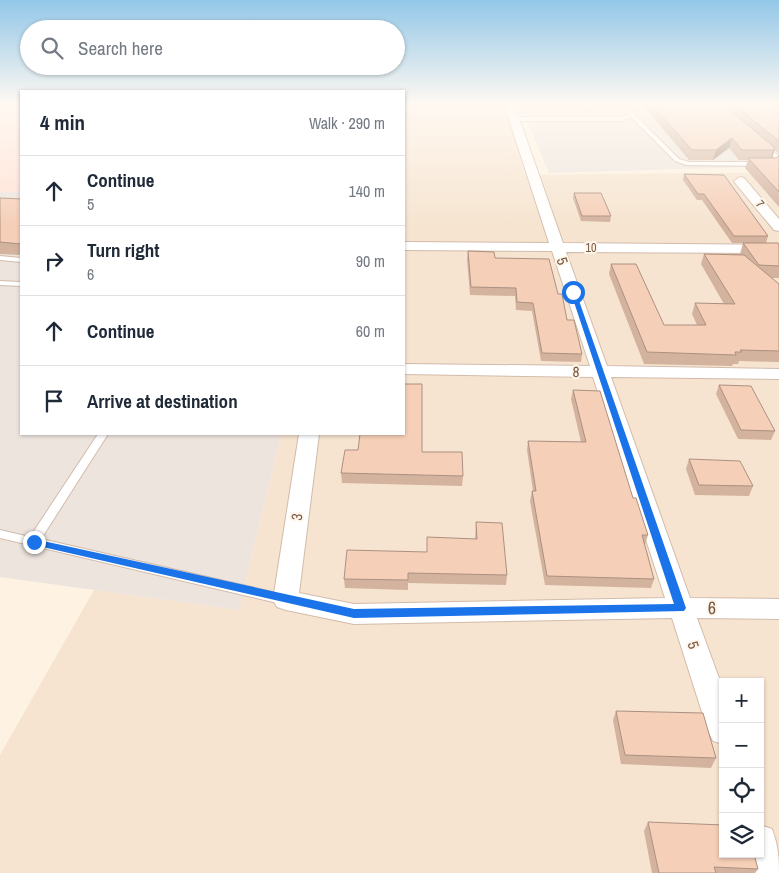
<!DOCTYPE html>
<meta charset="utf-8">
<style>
:root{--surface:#fff;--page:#f6f6f7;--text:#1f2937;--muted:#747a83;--line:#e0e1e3}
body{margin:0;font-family:"Archivo Narrow",sans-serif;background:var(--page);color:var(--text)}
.controls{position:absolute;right:15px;bottom:15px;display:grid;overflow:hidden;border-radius:0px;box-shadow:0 1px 4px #0004}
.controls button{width:45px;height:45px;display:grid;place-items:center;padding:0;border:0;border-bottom:1px solid var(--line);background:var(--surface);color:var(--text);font:25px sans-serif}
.stop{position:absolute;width:15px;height:15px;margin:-11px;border:4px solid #1a73e8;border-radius:50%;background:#fff}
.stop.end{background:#1a73e8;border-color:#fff;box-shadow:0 1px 5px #0008}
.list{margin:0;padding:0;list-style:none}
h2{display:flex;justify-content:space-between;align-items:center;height:65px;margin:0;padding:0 20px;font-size:21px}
h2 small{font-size:16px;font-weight:400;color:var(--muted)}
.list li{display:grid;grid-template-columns:32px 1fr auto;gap:15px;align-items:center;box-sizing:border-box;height:70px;padding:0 20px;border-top:1px solid var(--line)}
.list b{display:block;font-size:19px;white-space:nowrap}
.list p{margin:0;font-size:16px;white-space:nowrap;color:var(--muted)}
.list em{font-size:16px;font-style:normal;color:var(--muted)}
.icon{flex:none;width:28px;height:28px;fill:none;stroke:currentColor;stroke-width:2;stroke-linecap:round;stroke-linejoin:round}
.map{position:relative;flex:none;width:779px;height:873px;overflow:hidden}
.search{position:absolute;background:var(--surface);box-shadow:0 1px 4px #0004;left:20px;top:20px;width:385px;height:55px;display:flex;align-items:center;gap:12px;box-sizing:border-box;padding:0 18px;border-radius:28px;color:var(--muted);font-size:19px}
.panel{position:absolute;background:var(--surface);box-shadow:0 1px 4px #0004;left:20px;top:90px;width:385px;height:345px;border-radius:0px}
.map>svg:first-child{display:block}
.residential{fill:#f6e4d0;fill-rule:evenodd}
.commercial{fill:#ffe1d5}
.industrial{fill:#ede4de}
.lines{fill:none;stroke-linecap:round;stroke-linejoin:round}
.service-casing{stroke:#d2bbab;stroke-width:2}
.minor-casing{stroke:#d2bbab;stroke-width:2}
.service{fill:#fff;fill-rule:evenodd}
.minor{fill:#fff;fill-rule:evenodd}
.wall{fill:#d3b29e}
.shaded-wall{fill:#ac9181}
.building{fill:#f5cfb8;stroke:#ac9181}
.route{fill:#1a73e8}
.labels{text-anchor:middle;stroke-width:4;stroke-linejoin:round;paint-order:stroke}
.far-street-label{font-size:12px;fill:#785747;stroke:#fff6ea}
.street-label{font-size:15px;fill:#785747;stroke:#fff6ea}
.near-street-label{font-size:18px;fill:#785747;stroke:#fff6ea}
</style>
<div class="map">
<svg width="779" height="873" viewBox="0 0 779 873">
<rect width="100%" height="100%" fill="#fef2e2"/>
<path class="residential" d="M404,104H504L525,175L779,172V873H0V755L94,590L239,610L281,434H404ZM723,682H760V854H723Z"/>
<rect class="commercial" x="0" y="104" width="21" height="88"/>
<g class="industrial">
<polygon points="520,104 779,104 779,166 549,173"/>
<polygon points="0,192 21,192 21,434 281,434 239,610 0,577"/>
</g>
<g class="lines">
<defs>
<g id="service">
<polygon points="582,104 586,104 588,109 584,109"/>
<polygon points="623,104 627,104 634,114 679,159 689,162 771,162 775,158 762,147 761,146 764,144 779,156 779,160 773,166 686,165 675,161 631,117 621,121 514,121 511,119 514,117 620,117 629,114"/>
<polygon points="0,256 21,258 21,262 0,260"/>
<polygon points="0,281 21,282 21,286 0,285"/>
<polygon points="98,434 108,434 41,539 286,595 290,596 292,600 290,604 286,605 0,538 0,530 30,537"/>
</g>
<g id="minor">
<polygon points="504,104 514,104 563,243 779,245 779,253 566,252 607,366 779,369 779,379 611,377 690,598 779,599 779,619 697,618 723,689 723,744 713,741 708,731 672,618 354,624 286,610 277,607 273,600 299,434 319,434 299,593 354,604 665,598 593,377 404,374 404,364 590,366 552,251 404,250 404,242 549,243"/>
<polygon points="740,177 744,178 779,219 779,231 774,230 736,184 734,181"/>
<path d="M760,825L772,829C778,845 779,856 779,873H754L748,854H760Z"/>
</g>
</defs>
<use href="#service" class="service-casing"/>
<use href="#minor" class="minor-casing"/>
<use href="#service" class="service"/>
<use href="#minor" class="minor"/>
</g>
<g class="wall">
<polygon points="642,104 779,104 779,154 775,150 772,158 776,158 779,155 779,207 745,168 748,160 739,160 729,148 713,160 689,160"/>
<polygon points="684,174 768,236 766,243 732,243 702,200 697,200 683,180"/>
<polygon points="574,193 611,216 610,222 581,221 573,198"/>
<polygon points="0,198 21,199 21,255 0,254"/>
<polygon points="743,243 779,245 779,278 772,278 779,284 779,362 739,361 738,364 733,364 732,366 644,364 609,274 611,264 664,325 697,325 692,314 695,303 724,304 701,264 704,254 740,254"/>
<polygon points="468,251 495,258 558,294 567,320 582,354 581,362 541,361 532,311 516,310 515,296 470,295 467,259"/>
<polygon points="719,385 775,431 771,440 738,439 716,394"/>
<polygon points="573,390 633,498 648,535 645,545 654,579 651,588 545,585 530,501 532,491 533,491 527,450 528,441 581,442 571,399"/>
<polygon points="422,452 463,476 462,486 342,483 341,473"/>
<polygon points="689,459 753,486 749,496 695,495 686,469"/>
<polygon points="476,522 507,575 506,585 408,583 408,590 345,588 344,579 475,539"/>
<polygon points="616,711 716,758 711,768 621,764 613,720"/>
<polygon points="648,822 758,869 755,873 652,873 644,831"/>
</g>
<g class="shaded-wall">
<polygon points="732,138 729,148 713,160 716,150"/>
<polygon points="775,148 772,158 770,160 773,150"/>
</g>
<g class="building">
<polygon points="651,104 723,104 775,148 773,150 742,150 732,138 716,150 692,150"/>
<polygon points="733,104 779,104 779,141"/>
<polygon points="779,155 779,192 748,158 776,158"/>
<polygon points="684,174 724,175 768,236 734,236 704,194 698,194"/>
<polygon points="574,193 601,193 611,216 582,216"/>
<polygon points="0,198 21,199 21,244 0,242"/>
<polygon points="743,243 778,243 779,245 779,266 759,265"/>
<polygon points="468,251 494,252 495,258 549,259 558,294 562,294 567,320 574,320 582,354 542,353 533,303 517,302 516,288 471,287"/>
<polygon points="704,254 744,255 779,284 779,351 740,350 742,352 735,352 736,355 647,352 611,264 636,264 664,325 706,325 695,303 735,304"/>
<polygon points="404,384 422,384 422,452 462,452 463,476 341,473 345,450 358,450 360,434 404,434"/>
<polygon points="719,385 751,386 775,431 741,430"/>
<polygon points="573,390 600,391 633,498 636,498 648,535 642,535 654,579 547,576 532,491 536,491 528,441 586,442"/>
<polygon points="689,459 740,461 753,486 699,485"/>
<polygon points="476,522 502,523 507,575 408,573 408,580 344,579 347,550 427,552 427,537 477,539"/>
<polygon points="616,711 703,713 716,758 625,755"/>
<polygon points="648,822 723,825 723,854 754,854 758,869 714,867 716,873 659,873"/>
</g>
<linearGradient id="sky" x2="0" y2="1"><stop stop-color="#93c7e8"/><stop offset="0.46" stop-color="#fff9f2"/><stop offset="1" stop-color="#fff9f2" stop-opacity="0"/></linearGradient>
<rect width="779" height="226" fill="url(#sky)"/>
<polygon class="route" points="570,290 576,292 686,608 684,611 354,618 34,545 29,542 34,539 354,609 674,604"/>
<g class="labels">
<g class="far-street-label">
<text transform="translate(760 204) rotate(50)" y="4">7</text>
<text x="591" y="252">10</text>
</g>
<g class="street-label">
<text transform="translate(562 261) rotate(71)" y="5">5</text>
<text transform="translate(576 372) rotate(1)" y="5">8</text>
<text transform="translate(297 517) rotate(-82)" y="5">3</text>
<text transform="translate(693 645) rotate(71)" y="5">5</text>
</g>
<g class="near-street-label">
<text transform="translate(712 608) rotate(1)" y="6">6</text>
</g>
</g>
</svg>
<div class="controls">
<button>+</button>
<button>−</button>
<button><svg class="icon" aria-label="locate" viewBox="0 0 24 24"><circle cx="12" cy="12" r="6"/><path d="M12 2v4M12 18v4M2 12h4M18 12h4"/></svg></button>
<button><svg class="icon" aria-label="layers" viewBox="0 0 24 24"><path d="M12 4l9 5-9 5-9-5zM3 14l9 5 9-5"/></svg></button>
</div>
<div class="stop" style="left:573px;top:292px"></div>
<div class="stop end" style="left:34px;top:542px"></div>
<div class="search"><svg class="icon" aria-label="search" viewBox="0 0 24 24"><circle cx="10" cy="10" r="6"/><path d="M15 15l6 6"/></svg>Search here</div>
<section class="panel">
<h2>4 min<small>Walk · 290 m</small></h2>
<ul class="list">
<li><svg class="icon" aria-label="ahead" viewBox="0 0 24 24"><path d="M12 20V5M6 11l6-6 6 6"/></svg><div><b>Continue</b><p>5</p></div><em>140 m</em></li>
<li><svg class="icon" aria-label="right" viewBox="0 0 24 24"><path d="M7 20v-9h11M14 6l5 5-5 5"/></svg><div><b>Turn right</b><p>6</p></div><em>90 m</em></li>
<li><svg class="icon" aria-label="ahead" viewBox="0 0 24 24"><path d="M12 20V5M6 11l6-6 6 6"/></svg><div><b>Continue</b></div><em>60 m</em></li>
<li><svg class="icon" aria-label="arrive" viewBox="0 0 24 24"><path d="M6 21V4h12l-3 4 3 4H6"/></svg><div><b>Arrive at destination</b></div></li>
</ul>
</section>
</div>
